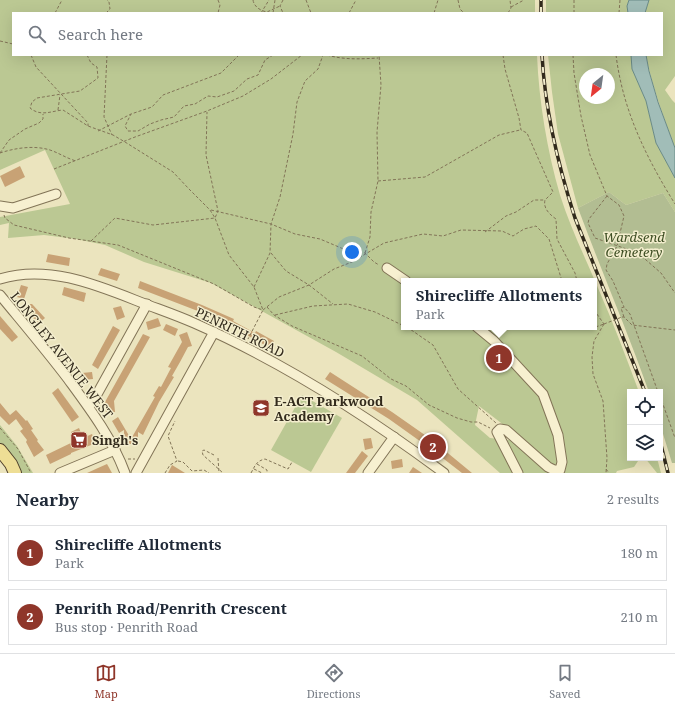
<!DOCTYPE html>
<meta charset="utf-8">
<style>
:root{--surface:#fff;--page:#f2f2f3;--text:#1f2937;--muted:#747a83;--line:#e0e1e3;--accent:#8f362a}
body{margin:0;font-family:"Noto Serif",serif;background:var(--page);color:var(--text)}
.controls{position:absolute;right:12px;bottom:12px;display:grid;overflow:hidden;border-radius:0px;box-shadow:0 4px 16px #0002}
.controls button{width:36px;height:36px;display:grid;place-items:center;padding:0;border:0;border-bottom:1px solid var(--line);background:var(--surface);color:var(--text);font:20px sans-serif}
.compass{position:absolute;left:579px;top:68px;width:36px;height:36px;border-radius:50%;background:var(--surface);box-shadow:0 4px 16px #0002;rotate:209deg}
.you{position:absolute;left:352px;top:252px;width:14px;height:14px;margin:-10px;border:3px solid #fff;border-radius:50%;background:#1a73e8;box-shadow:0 0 0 6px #1a73e833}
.badge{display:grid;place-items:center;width:26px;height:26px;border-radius:50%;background:var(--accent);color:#fff;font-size:13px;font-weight:700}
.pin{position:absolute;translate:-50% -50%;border:2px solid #fff;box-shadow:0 1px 4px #0006}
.popup{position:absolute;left:401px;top:278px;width:196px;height:52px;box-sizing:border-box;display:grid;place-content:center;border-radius:0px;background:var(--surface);filter:drop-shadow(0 1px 3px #0005);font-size:13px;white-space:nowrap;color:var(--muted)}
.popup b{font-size:15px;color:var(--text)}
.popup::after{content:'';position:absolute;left:50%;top:100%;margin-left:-8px;border:8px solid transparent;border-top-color:var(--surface)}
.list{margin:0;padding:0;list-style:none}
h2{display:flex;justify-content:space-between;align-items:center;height:52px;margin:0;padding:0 16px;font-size:17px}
h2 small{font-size:13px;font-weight:400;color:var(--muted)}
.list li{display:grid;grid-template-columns:26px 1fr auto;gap:12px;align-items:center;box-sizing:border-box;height:56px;margin:0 8px 8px;padding:0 8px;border:1px solid var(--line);border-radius:0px}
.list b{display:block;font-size:15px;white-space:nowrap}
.list p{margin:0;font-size:13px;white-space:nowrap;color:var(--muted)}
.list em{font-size:13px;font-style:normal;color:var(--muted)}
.icon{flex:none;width:22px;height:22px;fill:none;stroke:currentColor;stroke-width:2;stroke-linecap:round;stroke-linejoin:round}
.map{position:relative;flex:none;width:675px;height:473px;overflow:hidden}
.search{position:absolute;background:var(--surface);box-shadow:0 4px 16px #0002;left:12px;right:12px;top:12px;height:44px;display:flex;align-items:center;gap:10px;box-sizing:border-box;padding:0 14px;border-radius:0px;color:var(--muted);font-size:15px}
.sheet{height:180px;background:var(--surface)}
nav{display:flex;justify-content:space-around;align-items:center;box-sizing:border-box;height:56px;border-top:1px solid var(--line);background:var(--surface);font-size:11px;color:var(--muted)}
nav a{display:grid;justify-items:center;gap:2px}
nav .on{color:var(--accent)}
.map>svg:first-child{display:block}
.green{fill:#bbc893;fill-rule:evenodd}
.cemetery{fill:#b2bd92}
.water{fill:#a1bdb8;stroke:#698a86}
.building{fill:#c8a275}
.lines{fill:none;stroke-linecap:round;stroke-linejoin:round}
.minor-casing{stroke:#827457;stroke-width:11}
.major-casing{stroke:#50412c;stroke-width:14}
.path{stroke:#827457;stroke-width:1;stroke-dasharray:3 2;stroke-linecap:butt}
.minor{stroke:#f7f0d0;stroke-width:9}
.major{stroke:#eede95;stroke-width:12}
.rail-casing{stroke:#322a1c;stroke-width:3.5}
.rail{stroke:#f3edcd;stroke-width:2;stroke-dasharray:6;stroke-linecap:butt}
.path-bridge{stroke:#827457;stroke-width:1;stroke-dasharray:3 2;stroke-linecap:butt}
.labels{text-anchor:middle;stroke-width:3;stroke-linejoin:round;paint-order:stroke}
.park-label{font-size:13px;font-style:italic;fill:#3e4e23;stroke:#f3edcd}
.street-label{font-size:13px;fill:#322a1c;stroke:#f3edcd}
.poi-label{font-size:13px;font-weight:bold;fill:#322a1c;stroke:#f3edcd;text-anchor:start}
</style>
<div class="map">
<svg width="675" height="473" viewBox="0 0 675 473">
<rect width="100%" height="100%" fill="#ebe4be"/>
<g class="green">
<path d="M0,0H535V13H13V55H537C539,102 547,150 560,195C570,227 585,257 598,288C613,322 626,357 639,392H630V458H640L634,467L617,471L616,473H500L417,400L336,352L211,283L144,262L105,245L76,239L44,235L8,238L9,223L0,225V217L70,204L45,150L0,170ZM404,281H594V327H404ZM479,406L518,436L508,440L490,438L475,425Z"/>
<polygon points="546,0 629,0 627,6 628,13 546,13"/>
<path d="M649,0H675V76L665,90L672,100L675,103V148C664,117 652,87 646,55H662V13H645Z"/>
<path d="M548,55H631L632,69L646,101L656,143L675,178V212L663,193L626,205L609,192L578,208L558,134L552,92ZM585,74H609V98H585Z"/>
<polygon points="302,395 342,418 311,472 271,450"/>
<polygon points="0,425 17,446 33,473 21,473 0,444"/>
<polygon points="645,458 657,458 661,473 657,473"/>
</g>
<path class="cemetery" d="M609,192L626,205L663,193L675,212V463H672L660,424V392H649C627,330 601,270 578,208Z"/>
<g class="water">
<polygon points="629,0 649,0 645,13 628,13 627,6"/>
<polygon points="631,55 646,55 649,71 658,102 675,148 675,178 656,143 646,101 632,69"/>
</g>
<g class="building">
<polygon points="20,166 25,177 5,187 0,176"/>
<polygon points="48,254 70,258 69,266 46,262"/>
<polygon points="101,268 120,274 117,281 98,275"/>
<polygon points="140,281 202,305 234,319 233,321 255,333 256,331 274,341 270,348 234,328 203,313 138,288"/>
<polygon points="21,285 28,287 24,299 17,297"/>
<polygon points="64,287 86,293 84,302 62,295"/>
<polygon points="30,304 32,304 45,318 38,324 25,308"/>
<polygon points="121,306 125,317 117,320 113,308"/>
<polygon points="0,316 18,337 12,342 0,329"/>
<polygon points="158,318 161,326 148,330 146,322"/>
<polygon points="166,324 178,329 175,336 163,330"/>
<polygon points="113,326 120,330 98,369 92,365"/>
<polygon points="187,332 192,346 188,347 180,362 172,376 174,377 159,402 143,435 138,432 138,444 124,444 124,430 119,433 112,421 118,417 131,439 155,397 153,396 159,386 161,387 171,368 168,367 182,342 179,335"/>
<polygon points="143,334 150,337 114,401 115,412 106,413 105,402"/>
<polygon points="92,372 93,379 83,380 82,373"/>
<polygon points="330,372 392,412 432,440 472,473 462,473 431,449 389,419 325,379"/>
<polygon points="58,388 79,417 72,422 52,393"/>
<polygon points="0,403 10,415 16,410 26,421 27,420 33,429 31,430 38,440 37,441 44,450 34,457 26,442 27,440 20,431 23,429 16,419 9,425 0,416"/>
<polygon points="79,428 83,438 92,434 96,443 71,453 71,454 50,464 46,455 75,441 71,432"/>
<polygon points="371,438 373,448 365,450 363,439"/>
<polygon points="362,451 368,456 355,473 346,473"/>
<polygon points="402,459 403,467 392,469 391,461"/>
<polygon points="107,464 112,473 87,473 98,468"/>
<polygon points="172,465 185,473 168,473"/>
<polygon points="413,467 422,473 409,473"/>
</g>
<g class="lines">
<defs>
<g id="minor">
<polyline points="0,206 13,208 56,194"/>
<polyline points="387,268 406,281"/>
<path d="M0,279C47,264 97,285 140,302C158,309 176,315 194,323C283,362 366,415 444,473"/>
<path d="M0,295C23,323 46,350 68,379C90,409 112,438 125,473"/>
<polyline points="477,327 494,341 543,394 558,435 562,462 560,470 554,470 548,467 506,430 500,429 497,432 518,473"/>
<polyline points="89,406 96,396 147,304"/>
<polyline points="60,473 115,450"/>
<polyline points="136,473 214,332"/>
<polyline points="368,473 394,437"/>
</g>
<polyline id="major" points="0,450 11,464 15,473"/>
</defs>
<use href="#minor" class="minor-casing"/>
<use href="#major" class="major-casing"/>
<g class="path">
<polyline points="218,0 220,5 218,13"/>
<path d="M253,0C254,7 261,11 267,12L280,6"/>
<polyline points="283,0 280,6 283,13"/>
<polyline points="306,0 311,13"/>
<polyline points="458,0 460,9 464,13"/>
<polyline points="511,7 524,0"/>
<polyline points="55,13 62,0"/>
<polyline points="106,13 110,9 109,2 107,0"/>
<polyline points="261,13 269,0"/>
<polyline points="273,13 275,0"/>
<polyline points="349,13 356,0"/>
<polyline points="434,13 438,0"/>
<polyline points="508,13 511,8 510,0"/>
<polyline points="574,13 574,0"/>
<polyline points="619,13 620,0"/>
<polyline points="0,41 13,44"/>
<polyline points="31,55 36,67 88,123 88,126"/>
<path d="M87,55L91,63L97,67L98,78L80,91L37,98L32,102L30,108C41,117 51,111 63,110L88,126L113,135L125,142L173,172L189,189L210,210L215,218L229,255L254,287L263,310L248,339"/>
<polyline points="107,55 104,117 112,135"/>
<polyline points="239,55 221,73 163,95 152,107 131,114 125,126 128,131 138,131 150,124 161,120 174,117 184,106 195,104 208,96 217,97 234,91 247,79 258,75 265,60 273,55"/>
<path d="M327,55C344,60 361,59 378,58"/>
<path d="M503,55L505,69L519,118L521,130L527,133L553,192L545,200C543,208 549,214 556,219L557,239L575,273L577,281"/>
<polyline points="573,55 574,73 581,116 590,155 607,196 619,205 624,216 617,246 607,264 606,270 613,281 624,307"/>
<path d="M616,55C623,111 646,157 675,204"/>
<polyline points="58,110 60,95"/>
<polyline points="98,131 131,114"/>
<path d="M0,153C15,148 34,145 50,150C59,153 66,158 76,161"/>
<polyline points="0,153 9,140 25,129 39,123 43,119 43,114"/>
<polyline points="54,169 135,137 207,111 243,96 271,79 302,55"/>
<polyline points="378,181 425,177 499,135 520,130"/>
<polyline points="607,196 589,219 588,223 595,238 638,253 661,273 675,293"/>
<polyline points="211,210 271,224 295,234 320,239 353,253 365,253 374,262 379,265"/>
<polyline points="4,215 5,218 14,225 69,238 118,245 214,284 254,307 263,310 279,297 309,285 334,269 352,262 384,243 423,234 443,236 461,230 502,231 513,236 524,229 536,226 549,239 562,281"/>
<polyline points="485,232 506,216 516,212 534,200 544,200"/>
<polyline points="91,241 115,218 153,225 215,218 218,211 206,155 207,112"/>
<polyline points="271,253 286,271 309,285 333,304"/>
<polyline points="365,253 370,237 371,212 378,181 377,132 381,85 379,55"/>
<polyline points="254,287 270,253 271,224 280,197 293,134 297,102 305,81 318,69 323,55"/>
<polyline points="267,307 274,315 292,326 362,356 391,379 406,386 429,405 457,418 471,422 478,422 490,428"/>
<polyline points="594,310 604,324"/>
<polyline points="275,315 313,306 348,304 375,312 404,326"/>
<polyline points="622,317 624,317 632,325 675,330"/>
<polyline points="624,317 621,308 624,307 630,314 658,392"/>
<polyline points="604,324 594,341 592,357 593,374 603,401 607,458 606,473"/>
<polyline points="407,327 433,345 458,389 496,423"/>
<polyline points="591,327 593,328 604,324"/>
<polyline points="660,396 675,438"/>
<polyline points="0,428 18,449 31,473"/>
<polyline points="214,455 204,450 202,451 203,455 223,473"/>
<polyline points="218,458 219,473"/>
<polyline points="128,459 135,459"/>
<polyline points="178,461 183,462 192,471 204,470 209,473"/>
<polyline points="257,464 267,470 267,473"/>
<polyline points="254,469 262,473"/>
<polyline points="606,469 609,473"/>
<polyline points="165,473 170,465 177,461 168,436 175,421"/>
<path d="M251,473C255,466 256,461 265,459L288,469L292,462"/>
</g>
<use href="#minor" class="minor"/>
<use href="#major" class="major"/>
<defs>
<g id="rail">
<polyline points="541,13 541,0"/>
<path d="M542,55C545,111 558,165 575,218L645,392"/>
<polyline points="660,441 668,473"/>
</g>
</defs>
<use href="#rail" class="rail-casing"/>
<use href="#rail" class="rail"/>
<polyline class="path-bridge" points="604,324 622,317"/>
</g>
<defs>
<symbol id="school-square" viewBox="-11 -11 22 22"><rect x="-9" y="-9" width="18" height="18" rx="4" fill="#8f362a" stroke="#f3edcd"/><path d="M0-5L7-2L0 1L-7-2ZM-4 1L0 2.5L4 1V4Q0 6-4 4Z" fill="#fff"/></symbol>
<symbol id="supermarket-square" viewBox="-11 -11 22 22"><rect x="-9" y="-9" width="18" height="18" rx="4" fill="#8f362a" stroke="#f3edcd"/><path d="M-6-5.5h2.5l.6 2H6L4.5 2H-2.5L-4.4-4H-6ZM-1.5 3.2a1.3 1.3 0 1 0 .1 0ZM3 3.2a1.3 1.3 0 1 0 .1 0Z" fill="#fff"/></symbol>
</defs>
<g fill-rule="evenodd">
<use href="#school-square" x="251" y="398" width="20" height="20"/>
<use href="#supermarket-square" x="69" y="430" width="20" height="20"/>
</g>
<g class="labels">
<g class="park-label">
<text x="634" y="242">Wardsend<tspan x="634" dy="15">Cemetery</tspan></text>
</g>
<g class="street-label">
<text transform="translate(240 332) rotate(26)" y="5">PENRITH ROAD</text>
<text transform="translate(62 355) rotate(52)" y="5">LONGLEY AVENUE WEST</text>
</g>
<g class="poi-label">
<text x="274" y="406">E-ACT Parkwood<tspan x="274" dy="15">Academy</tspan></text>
<text x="92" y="445">Singh's</text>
</g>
</g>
</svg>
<div class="controls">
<button><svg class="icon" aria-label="locate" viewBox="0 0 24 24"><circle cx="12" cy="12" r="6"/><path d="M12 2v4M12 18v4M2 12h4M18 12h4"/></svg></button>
<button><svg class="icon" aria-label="layers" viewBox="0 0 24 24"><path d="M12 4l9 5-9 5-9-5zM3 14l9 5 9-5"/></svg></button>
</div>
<svg class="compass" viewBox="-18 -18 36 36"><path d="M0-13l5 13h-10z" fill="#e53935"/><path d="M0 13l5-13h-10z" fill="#747a83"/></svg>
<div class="you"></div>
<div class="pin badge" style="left:499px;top:358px">1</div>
<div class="popup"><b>Shirecliffe Allotments</b>Park</div>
<div class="pin badge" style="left:433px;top:447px">2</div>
<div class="search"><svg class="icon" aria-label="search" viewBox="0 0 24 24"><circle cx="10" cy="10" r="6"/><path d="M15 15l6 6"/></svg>Search here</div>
</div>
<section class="sheet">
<h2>Nearby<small>2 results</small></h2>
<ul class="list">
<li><span class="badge">1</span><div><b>Shirecliffe Allotments</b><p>Park</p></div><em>180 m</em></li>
<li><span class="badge">2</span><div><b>Penrith Road/Penrith Crescent</b><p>Bus stop · Penrith Road</p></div><em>210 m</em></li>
</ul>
</section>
<nav>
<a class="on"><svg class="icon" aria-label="map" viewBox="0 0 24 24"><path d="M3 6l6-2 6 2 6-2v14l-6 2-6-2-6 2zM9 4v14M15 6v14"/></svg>Map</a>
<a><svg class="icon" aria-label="directions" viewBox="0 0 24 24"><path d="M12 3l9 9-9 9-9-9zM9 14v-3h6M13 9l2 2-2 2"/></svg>Directions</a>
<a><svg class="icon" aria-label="saved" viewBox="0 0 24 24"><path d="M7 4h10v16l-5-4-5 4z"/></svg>Saved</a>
</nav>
